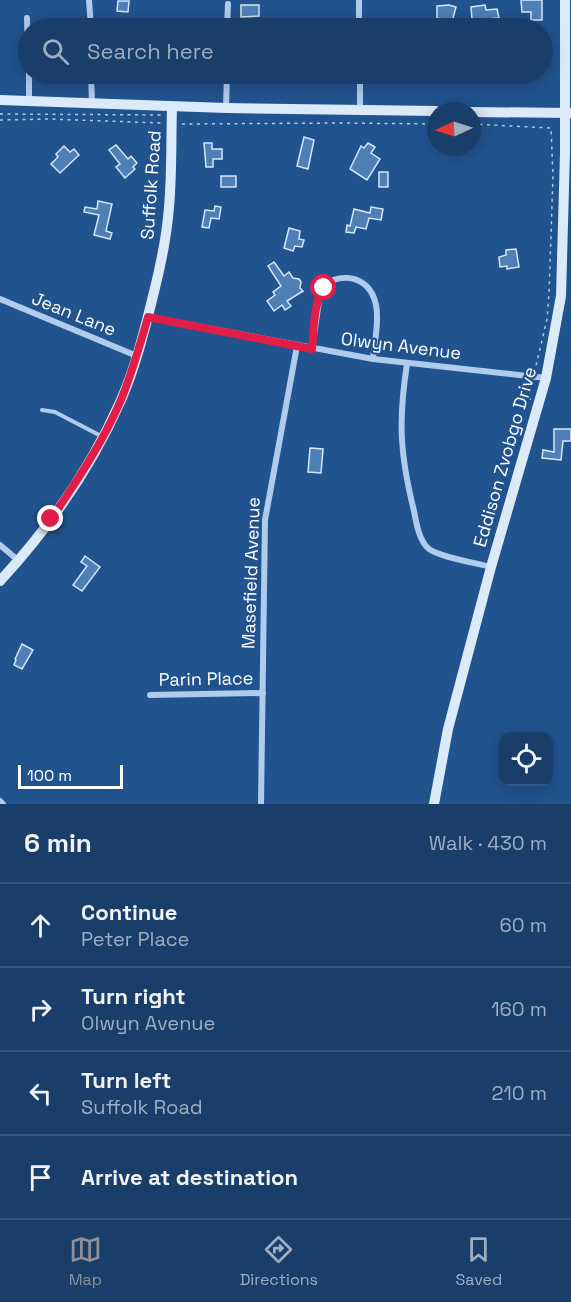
<!DOCTYPE html>
<meta charset="utf-8">
<style>
:root{--surface:#193e6a;--page:#224570;--text:#f1f3f6;--muted:#9faec1;--line:#37577e;--accent:#8c9099}
body{margin:0;font-family:"Space Grotesk",sans-serif;background:var(--page);color:var(--text)}
.controls{position:absolute;right:18px;bottom:18px;display:grid;overflow:hidden;border-radius:12px;box-shadow:0 3px 15px #0003}
.controls button{width:54px;height:54px;display:grid;place-items:center;padding:0;border:0;border-bottom:2px solid var(--line);background:var(--surface);color:var(--text);font:30px sans-serif}
.compass{position:absolute;left:427px;top:102px;width:54px;height:54px;border-radius:50%;background:var(--surface);box-shadow:0 3px 15px #0003;rotate:266deg}
.scale{position:absolute;left:18px;bottom:15px;width:105px;box-sizing:border-box;padding-left:6px;border:3px solid #fff;border-top:0;font-size:16px;line-height:21px;white-space:nowrap;color:#fff;-webkit-text-stroke:4px #21538e;paint-order:stroke}
.stop{position:absolute;width:18px;height:18px;margin:-14px;border:4px solid #e11d48;border-radius:50%;background:#fff}
.stop.end{background:#e11d48;border-color:#fff;box-shadow:0 2px 6px #0008}
.list{margin:0;padding:0;list-style:none}
h2{display:flex;justify-content:space-between;align-items:center;height:78px;margin:0;padding:0 24px;font-size:26px}
h2 small{font-size:20px;font-weight:400;color:var(--muted)}
.list li{display:grid;grid-template-columns:39px 1fr auto;gap:18px;align-items:center;box-sizing:border-box;height:84px;padding:0 24px;border-top:2px solid var(--line)}
.list b{display:block;font-size:22px;white-space:nowrap}
.list p{margin:0;font-size:20px;white-space:nowrap;color:var(--muted)}
.list em{font-size:20px;font-style:normal;color:var(--muted)}
.icon{flex:none;width:33px;height:33px;fill:none;stroke:currentColor;stroke-width:2;stroke-linecap:round;stroke-linejoin:round}
.map{position:relative;flex:none;width:571px;height:804px;overflow:hidden}
.search{position:absolute;background:var(--surface);box-shadow:0 3px 15px #0003;left:18px;right:18px;top:18px;height:66px;display:flex;align-items:center;gap:15px;box-sizing:border-box;padding:0 21px;border-radius:33px;color:var(--muted);font-size:22px}
.sheet{height:414px;background:var(--surface)}
nav{display:flex;justify-content:space-around;align-items:center;box-sizing:border-box;height:84px;border-top:2px solid var(--line);background:var(--surface);font-size:16px;color:var(--muted)}
nav a{display:grid;justify-items:center;gap:3px}
nav .on{color:var(--accent)}
.map>svg:first-child{display:block}
.building{fill:#4e7fb7;stroke:#d5e6f9;stroke-width:1.5}
.lines{fill:none;stroke-linecap:round;stroke-linejoin:round}
.path{stroke:#b0ccec;stroke-width:1.5;stroke-dasharray:3 4.5;stroke-linecap:butt}
.lane{stroke:#b0ccec;stroke-width:4}
.street{stroke:#b0ccec;stroke-width:6}
.secondary{stroke:#dce9f9;stroke-width:10}
.route{stroke:#e11d48;stroke-width:8}
.labels{text-anchor:middle;stroke-width:4.5;stroke-linejoin:round;paint-order:stroke}
.street-label{font-size:18px;fill:#fff;stroke:#21538e}
</style>
<div class="map">
<svg width="571" height="804" viewBox="0 0 571 804">
<rect width="100%" height="100%" fill="#21538e"/>
<g class="building">
<polygon points="521,0 542,0 542,20 531,20 531,12 522,12"/>
<polygon points="118,1 129,1 128,12 117,11"/>
<polygon points="241,5 259,5 259,16 241,17"/>
<polygon points="449,5 456,7 452,22 437,18 437,6"/>
<polygon points="485,5 486,10 497,9 499,18 487,19 488,28 479,28 478,20 472,20 471,7"/>
<polygon points="304,137 314,140 308,169 297,166"/>
<polygon points="204,143 212,143 212,149 222,149 222,159 213,159 213,167 206,167"/>
<polygon points="368,143 375,147 371,153 380,159 367,180 350,169 361,146 364,148"/>
<polygon points="116,145 128,159 131,156 137,163 133,167 135,169 125,178 116,167 120,164 109,150"/>
<polygon points="64,146 70,152 74,149 79,155 60,173 51,164 58,157 56,154"/>
<rect x="379" y="172" width="9" height="15"/>
<rect x="221" y="176" width="15" height="11"/>
<polygon points="98,201 112,204 106,231 112,233 110,239 94,235 99,215 84,212 85,207 97,209"/>
<polygon points="215,206 221,207 219,219 211,218 209,228 202,227 205,210 214,211"/>
<polygon points="371,207 383,209 381,220 369,218 366,229 356,227 354,233 346,232 347,225 350,226 354,209 370,213"/>
<polygon points="289,228 300,231 299,239 304,240 302,247 295,246 293,251 284,248"/>
<polygon points="516,249 519,267 507,269 507,266 500,267 499,257 506,255 506,250"/>
<polygon points="274,262 284,276 289,272 293,278 299,279 301,282 300,288 303,291 287,301 291,306 285,310 282,305 274,311 267,301 275,295 273,292 281,286 268,266"/>
<polygon points="554,429 571,429 571,441 563,441 561,460 542,458 543,450 554,452"/>
<polygon points="310,448 323,449 321,473 308,472"/>
<polygon points="85,556 100,567 82,591 73,585 87,566 81,562"/>
<polygon points="22,644 33,650 22,669 14,665 16,660 15,659"/>
</g>
<g class="lines">
<g class="path">
<polyline points="0,114 164,115"/>
<polyline points="0,120 49,119 162,123"/>
<polyline points="182,124 341,123 436,124"/>
<polyline points="472,124 551,128 553,176 549,294 547,319 535,370"/>
<polyline points="530,400 532,384"/>
</g>
<polyline class="lane" points="42,410 55,412 101,436"/>
<g class="street">
<polyline points="89,0 91,28"/>
<polyline points="359,0 359,28"/>
<polyline points="27,18 28,61"/>
<polyline points="227,28 228,4"/>
<polyline points="29,74 29,100"/>
<polyline points="91,74 92,103"/>
<polyline points="360,74 360,110"/>
<polyline points="226,108 227,74"/>
<polyline points="0,299 137,356"/>
<polyline points="148,317 373,359 546,378"/>
<path d="M312,349L320,294L333,280C342,277 353,277 361,282C386,297 375,336 373,359"/>
<path d="M407,364C398,421 400,455 414,511C416,522 419,541 429,549C439,557 477,563 491,567"/>
<polyline points="0,545 19,561"/>
<polyline points="150,695 263,693"/>
<polyline points="0,801 3,804"/>
<polyline points="261,804 265,520 297,346"/>
</g>
<g class="secondary">
<polyline points="0,100 226,108 436,111"/>
<polyline points="472,112 571,113"/>
<path d="M0,581C49,528 92,466 121,400C136,366 145,328 154,292C161,264 167,235 169,207C172,174 171,140 172,107"/>
<polyline points="434,804 448,729 491,567 546,378 561,296 565,153 565,0"/>
</g>
</g>
<g class="lines">
<path class="route" d="M51,519C77,481 103,442 121,400C132,373 140,345 148,317L312,349C314,330 313,304 324,288"/>
</g>
<g class="labels">
<g class="street-label">
<text transform="translate(151 185) rotate(-86)" y="6">Suffolk Road</text>
<text transform="translate(74 314) rotate(22)" y="6">Jean Lane</text>
<text transform="translate(401 346) rotate(7)" y="6">Olwyn Avenue</text>
<text transform="translate(505 457) rotate(-74)" y="6">Eddison Zvobgo Drive</text>
<text transform="translate(251 573) rotate(-88)" y="6">Masefield Avenue</text>
<text transform="translate(206 679) rotate(-1)" y="6">Parin Place</text>
</g>
</g>
</svg>
<div class="controls">
<button><svg class="icon" aria-label="locate" viewBox="0 0 24 24"><circle cx="12" cy="12" r="6"/><path d="M12 2v4M12 18v4M2 12h4M18 12h4"/></svg></button>
</div>
<svg class="compass" viewBox="-18 -18 36 36"><path d="M0-13l5 13h-10z" fill="#e53935"/><path d="M0 13l5-13h-10z" fill="#9faec1"/></svg>
<div class="scale">100 m</div>
<div class="stop" style="left:324px;top:288px"></div>
<div class="stop end" style="left:51px;top:519px"></div>
<div class="search"><svg class="icon" aria-label="search" viewBox="0 0 24 24"><circle cx="10" cy="10" r="6"/><path d="M15 15l6 6"/></svg>Search here</div>
</div>
<section class="sheet">
<h2>6 min<small>Walk · 430 m</small></h2>
<ul class="list">
<li><svg class="icon" aria-label="ahead" viewBox="0 0 24 24"><path d="M12 20V5M6 11l6-6 6 6"/></svg><div><b>Continue</b><p>Peter Place</p></div><em>60 m</em></li>
<li><svg class="icon" aria-label="right" viewBox="0 0 24 24"><path d="M7 20v-9h11M14 6l5 5-5 5"/></svg><div><b>Turn right</b><p>Olwyn Avenue</p></div><em>160 m</em></li>
<li><svg class="icon" aria-label="left" viewBox="0 0 24 24"><path d="M17 20v-9H6M10 6l-5 5 5 5"/></svg><div><b>Turn left</b><p>Suffolk Road</p></div><em>210 m</em></li>
<li><svg class="icon" aria-label="arrive" viewBox="0 0 24 24"><path d="M6 21V4h12l-3 4 3 4H6"/></svg><div><b>Arrive at destination</b></div></li>
</ul>
</section>
<nav>
<a class="on"><svg class="icon" aria-label="map" viewBox="0 0 24 24"><path d="M3 6l6-2 6 2 6-2v14l-6 2-6-2-6 2zM9 4v14M15 6v14"/></svg>Map</a>
<a><svg class="icon" aria-label="directions" viewBox="0 0 24 24"><path d="M12 3l9 9-9 9-9-9zM9 14v-3h6M13 9l2 2-2 2"/></svg>Directions</a>
<a><svg class="icon" aria-label="saved" viewBox="0 0 24 24"><path d="M7 4h10v16l-5-4-5 4z"/></svg>Saved</a>
</nav>
